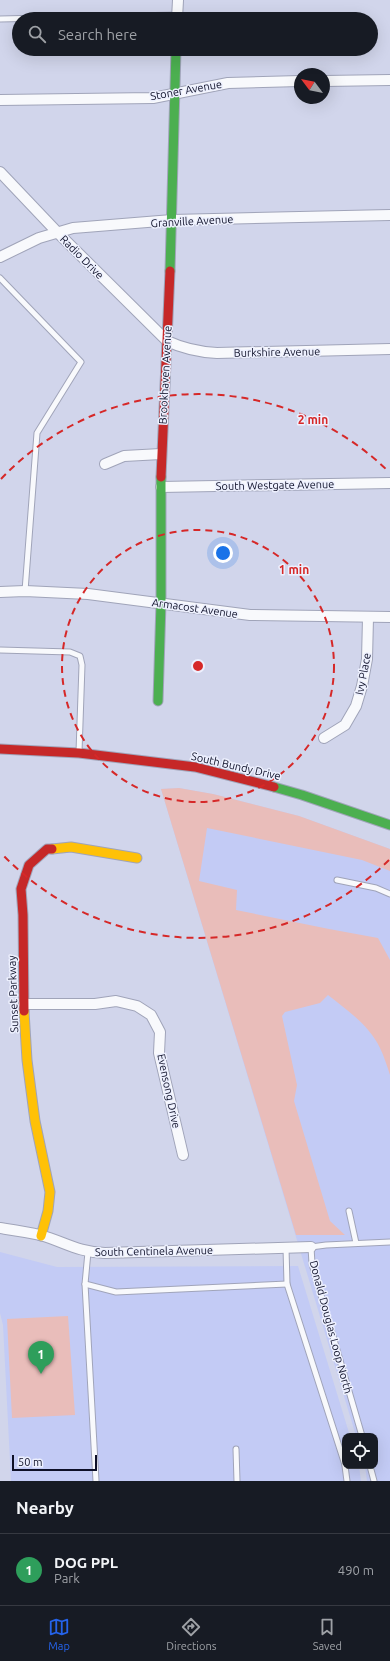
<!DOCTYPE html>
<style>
:root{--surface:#171b24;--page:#242831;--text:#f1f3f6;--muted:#9ea1a6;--line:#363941;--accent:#2563eb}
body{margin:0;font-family:Ubuntu,sans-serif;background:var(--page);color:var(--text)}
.controls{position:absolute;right:12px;bottom:12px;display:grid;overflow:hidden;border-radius:8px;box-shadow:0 4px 16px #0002}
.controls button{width:36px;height:36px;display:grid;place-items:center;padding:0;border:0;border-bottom:1px solid var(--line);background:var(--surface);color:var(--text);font:20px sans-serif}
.compass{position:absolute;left:294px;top:68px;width:36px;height:36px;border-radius:50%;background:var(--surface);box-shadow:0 4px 16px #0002;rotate:302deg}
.scale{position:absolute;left:12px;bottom:10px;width:85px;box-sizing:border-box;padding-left:4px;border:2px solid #0e1028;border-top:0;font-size:11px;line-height:14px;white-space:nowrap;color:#0e1028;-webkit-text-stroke:3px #edf0fe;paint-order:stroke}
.you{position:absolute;left:223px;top:553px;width:14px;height:14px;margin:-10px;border:3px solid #fff;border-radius:50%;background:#1a73e8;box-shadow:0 0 0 6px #1a73e833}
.badge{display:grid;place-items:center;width:26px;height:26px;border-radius:50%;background:var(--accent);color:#fff;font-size:13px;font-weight:700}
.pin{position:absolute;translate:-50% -33px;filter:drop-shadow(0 1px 2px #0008)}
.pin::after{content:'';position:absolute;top:21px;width:14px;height:12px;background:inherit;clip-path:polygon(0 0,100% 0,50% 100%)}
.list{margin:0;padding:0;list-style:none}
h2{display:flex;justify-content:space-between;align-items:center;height:52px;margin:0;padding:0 16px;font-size:17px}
h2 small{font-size:13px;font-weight:400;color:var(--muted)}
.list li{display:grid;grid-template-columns:26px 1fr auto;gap:12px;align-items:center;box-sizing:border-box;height:72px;padding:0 16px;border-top:1px solid var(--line)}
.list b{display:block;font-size:15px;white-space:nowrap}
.list p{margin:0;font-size:13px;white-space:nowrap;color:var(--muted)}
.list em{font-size:13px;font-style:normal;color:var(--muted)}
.icon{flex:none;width:22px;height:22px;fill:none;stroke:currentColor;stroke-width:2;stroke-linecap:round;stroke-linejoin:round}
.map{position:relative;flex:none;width:390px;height:1481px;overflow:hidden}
.search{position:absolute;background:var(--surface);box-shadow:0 4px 16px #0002;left:12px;right:12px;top:12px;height:44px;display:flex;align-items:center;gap:10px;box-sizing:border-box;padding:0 14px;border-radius:22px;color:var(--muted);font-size:15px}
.sheet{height:124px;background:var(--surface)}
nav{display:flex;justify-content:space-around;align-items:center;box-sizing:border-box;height:56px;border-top:1px solid var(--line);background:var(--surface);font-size:11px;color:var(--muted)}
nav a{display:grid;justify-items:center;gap:2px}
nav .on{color:var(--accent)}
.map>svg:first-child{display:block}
.built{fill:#c3cbf5}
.green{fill:#e9bdba}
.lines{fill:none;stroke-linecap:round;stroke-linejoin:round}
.lane-casing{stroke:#a0a4b9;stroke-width:7}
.street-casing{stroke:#a0a4b9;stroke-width:12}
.fast-casing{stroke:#a0a4b9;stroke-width:11}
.slow-casing{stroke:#a0a4b9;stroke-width:11}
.jam-casing{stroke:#a0a4b9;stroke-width:11}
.lane{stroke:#f8f9fc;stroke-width:5}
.street{stroke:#f8f9fc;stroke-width:10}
.fast{stroke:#4caf50;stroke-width:9}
.slow{stroke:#ffc107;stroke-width:9}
.jam{stroke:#c62828;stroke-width:9}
.ring{fill:none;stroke:#d62828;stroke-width:2;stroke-dasharray:7 5}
.labels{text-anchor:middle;stroke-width:3;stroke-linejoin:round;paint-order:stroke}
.street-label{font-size:11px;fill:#0e1028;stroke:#edf0fe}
.centre{fill:#d62828;stroke:#edf0fe;stroke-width:2}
.ring-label{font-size:12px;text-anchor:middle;font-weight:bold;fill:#d62828;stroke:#edf0fe;stroke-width:3;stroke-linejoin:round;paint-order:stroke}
</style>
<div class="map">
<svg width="390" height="1481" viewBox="0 0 390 1481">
<rect width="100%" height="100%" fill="#d1d5eb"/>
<g class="built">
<polygon points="179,788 213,794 299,816 390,849 390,1481 367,1481 365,1466 375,1466 375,1436 356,1436 161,789"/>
<polygon points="0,1252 57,1267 298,1266 350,1436 345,1436 345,1466 359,1466 361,1481 11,1481 3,1325 0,1313"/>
</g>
<g class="green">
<path d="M179,788L213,794L299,816L390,849V871L362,860L207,828L199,881L237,890L236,910L329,929L378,938L390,960V1075C387,1066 384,1056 380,1048C369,1025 347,1010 328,995L320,1003L285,1012L282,1016L297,1085L294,1101L330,1221L345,1235H296L161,789Z"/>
<polygon points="68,1316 75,1415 12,1418 7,1319"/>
</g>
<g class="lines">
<defs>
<g id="lane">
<polyline points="0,19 177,15"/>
<polyline points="0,278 81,362 37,433 25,591"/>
<polyline points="0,650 70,652 80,656 82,665 79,752"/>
<polyline points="337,880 376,888 390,894"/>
<polyline points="349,1211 356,1243"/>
<polyline points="286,1248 287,1284 345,1465"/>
<polyline points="88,1252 85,1284 96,1481"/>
<polyline points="85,1284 116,1292 287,1284"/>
<polyline points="362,1436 312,1264 311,1247 326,1245 390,1242"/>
<polyline points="236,1449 237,1481"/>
<polyline points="345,1466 347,1481"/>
<polyline points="370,1466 374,1481"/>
</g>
<g id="street">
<polyline points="177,19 178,0"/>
<polyline points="324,81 390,80"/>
<polyline points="0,100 153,98 228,83 300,81"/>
<path d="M0,172L57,232L167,341C184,349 198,352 217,353L390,349"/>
<polyline points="0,257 39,238 73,228 172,220 390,215"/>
<polyline points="105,464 124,456 161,454"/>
<polyline points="161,487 390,483"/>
<polyline points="0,592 25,591 88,594 250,615 390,617"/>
<polyline points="324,738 345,725 356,706 362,686 367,659 368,618"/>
<polyline points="24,1004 95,1004 116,1001 137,1006 151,1015 160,1032 159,1053 183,1155"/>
<path d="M0,1228C13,1230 27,1232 40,1235C65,1242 77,1252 105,1253L311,1247"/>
</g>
<g id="fast">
<polyline points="170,271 176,49"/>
<polyline points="158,701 161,603 161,477"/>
<polyline points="274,787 302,795 390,825"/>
</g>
<g id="slow">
<polyline points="52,849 71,847 137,858"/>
<polyline points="24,1011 27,1060 35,1121 50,1192 48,1211 41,1236"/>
</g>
<g id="jam">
<polyline points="161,477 170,271"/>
<polyline points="0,749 79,753 195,767 274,787"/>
<polyline points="24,1011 23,915 21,889 29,865 47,849 52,849"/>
</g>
</defs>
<use href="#lane" class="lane-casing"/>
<use href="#street" class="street-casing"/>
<use href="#fast" class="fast-casing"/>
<use href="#slow" class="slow-casing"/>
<use href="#jam" class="jam-casing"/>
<use href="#lane" class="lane"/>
<use href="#street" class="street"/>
<use href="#fast" class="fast"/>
<use href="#slow" class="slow"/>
<use href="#jam" class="jam"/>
</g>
<g class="ring">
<circle cx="198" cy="666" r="136"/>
<path d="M389 860A272 272 0 0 1 1 853M1 479A272 272 0 0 1 389 472"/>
</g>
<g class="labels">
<g class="street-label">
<text transform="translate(186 90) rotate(-10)" y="4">Stoner Avenue</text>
<text transform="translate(192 221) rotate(-3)" y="4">Granville Avenue</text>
<text transform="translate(82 257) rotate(45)" y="4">Radio Drive</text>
<text transform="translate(277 352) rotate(-1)" y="4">Burkshire Avenue</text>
<text transform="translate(165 375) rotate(-87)" y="4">Brookhaven Avenue</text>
<text transform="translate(275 485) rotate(-1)" y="4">South Westgate Avenue</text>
<text transform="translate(195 608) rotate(8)" y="4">Armacost Avenue</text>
<text transform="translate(363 674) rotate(-79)" y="4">Ivy Place</text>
<text transform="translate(236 766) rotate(13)" y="4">South Bundy Drive</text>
<text transform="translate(13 994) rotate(-92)" y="4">Sunset Parkway</text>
<text transform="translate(169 1091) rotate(78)" y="4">Evensong Drive</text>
<text transform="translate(154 1251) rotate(-1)" y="4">South Centinela Avenue</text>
<text transform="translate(331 1327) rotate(75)" y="4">Donald Douglas Loop North</text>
</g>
</g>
<circle cx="198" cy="666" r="6" class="centre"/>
<g class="ring-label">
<text x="313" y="424">2 min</text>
<text x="294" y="574">1 min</text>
</g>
</svg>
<div class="controls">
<button><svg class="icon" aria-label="locate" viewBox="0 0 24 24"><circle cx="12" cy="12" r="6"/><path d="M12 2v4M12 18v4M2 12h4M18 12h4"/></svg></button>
</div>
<svg class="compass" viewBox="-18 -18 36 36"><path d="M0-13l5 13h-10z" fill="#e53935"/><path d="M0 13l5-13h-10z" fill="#9ea1a6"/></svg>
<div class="scale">50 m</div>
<div class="you"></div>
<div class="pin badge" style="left:41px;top:1374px;background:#2e9e5b">1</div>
<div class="search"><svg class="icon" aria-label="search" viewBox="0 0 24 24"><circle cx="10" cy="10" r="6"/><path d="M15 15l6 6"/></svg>Search here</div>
</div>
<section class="sheet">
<h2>Nearby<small></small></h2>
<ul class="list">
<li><span class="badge" style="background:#2e9e5b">1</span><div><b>DOG PPL</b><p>Park</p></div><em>490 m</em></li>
</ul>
</section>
<nav>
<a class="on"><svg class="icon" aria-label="map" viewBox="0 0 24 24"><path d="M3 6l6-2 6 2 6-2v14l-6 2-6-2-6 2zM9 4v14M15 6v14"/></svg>Map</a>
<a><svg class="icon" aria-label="directions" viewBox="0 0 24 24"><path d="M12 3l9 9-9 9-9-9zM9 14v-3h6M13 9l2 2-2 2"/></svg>Directions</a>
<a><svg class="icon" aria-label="saved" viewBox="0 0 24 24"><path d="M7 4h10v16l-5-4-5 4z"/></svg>Saved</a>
</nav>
